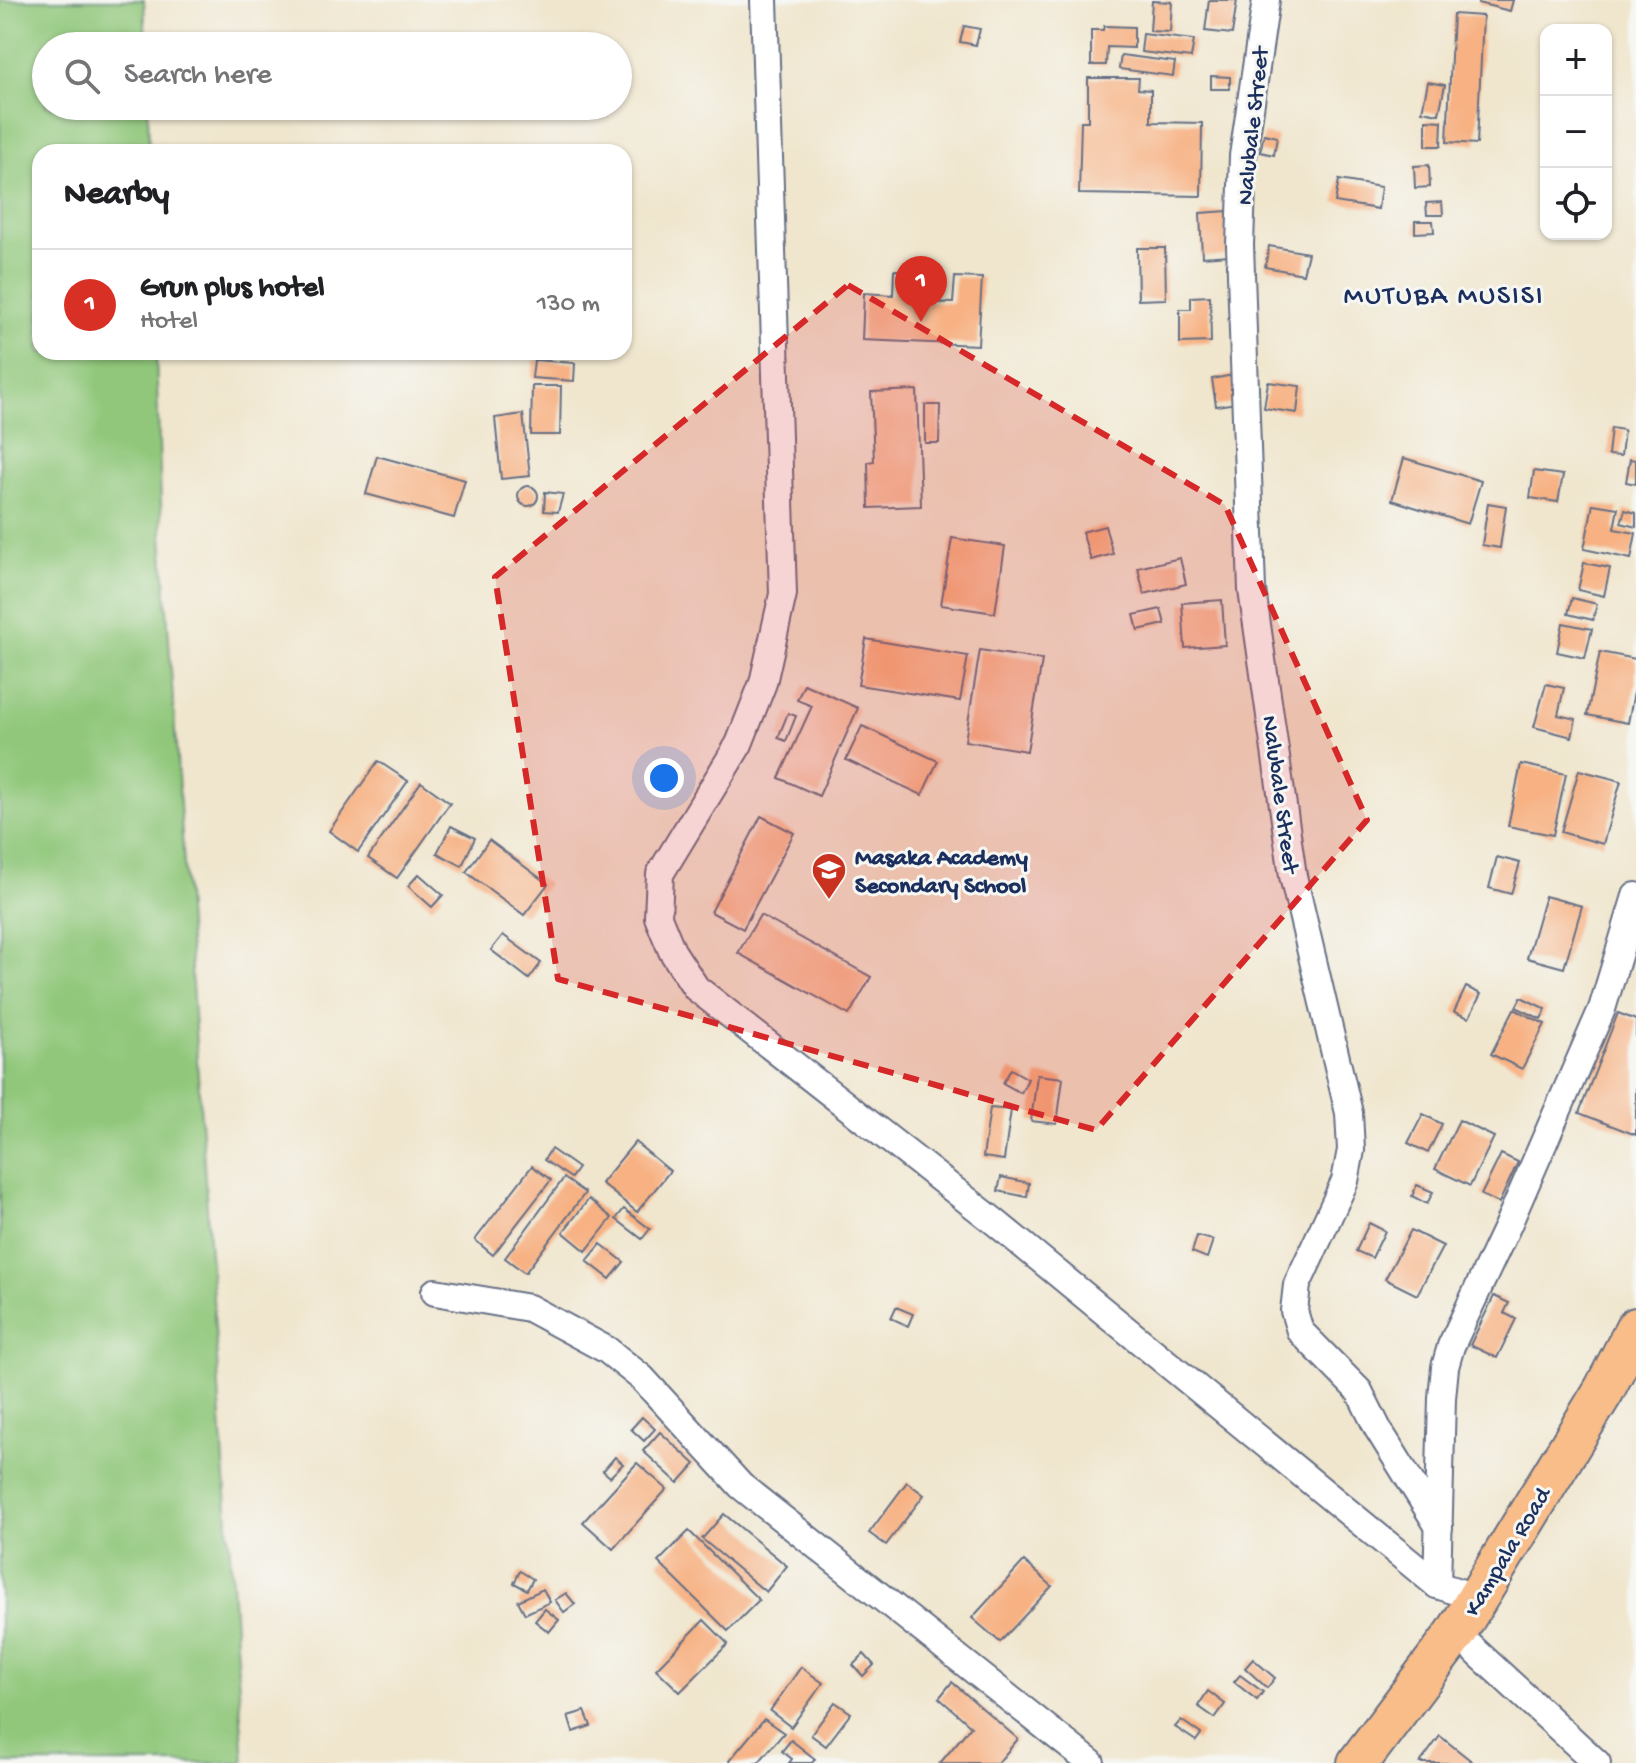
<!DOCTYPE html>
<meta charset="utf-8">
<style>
:root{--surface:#fff;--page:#f6f6f6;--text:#202124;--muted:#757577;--line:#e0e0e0;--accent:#d93025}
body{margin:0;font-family:"Gochi Hand",sans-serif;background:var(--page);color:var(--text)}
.controls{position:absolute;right:24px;top:24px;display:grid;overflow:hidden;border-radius:16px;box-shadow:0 2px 6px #0004}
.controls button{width:72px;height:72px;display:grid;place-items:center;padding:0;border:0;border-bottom:2px solid var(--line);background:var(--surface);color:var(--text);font:40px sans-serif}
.you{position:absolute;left:664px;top:778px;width:28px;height:28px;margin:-20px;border:6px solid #fff;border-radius:50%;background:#1a73e8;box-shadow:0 0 0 12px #1a73e833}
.badge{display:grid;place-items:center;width:52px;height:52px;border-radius:50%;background:var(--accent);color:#fff;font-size:26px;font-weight:700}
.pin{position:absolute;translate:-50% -66px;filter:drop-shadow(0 2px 4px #0008)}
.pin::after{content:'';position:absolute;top:42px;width:28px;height:24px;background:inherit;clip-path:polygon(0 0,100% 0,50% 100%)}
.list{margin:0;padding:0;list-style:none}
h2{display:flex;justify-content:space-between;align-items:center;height:104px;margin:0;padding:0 32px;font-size:34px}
h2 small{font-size:26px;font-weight:400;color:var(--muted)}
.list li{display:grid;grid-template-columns:52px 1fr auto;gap:24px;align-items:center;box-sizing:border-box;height:112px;padding:0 32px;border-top:2px solid var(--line)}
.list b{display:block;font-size:30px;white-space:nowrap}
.list p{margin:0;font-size:26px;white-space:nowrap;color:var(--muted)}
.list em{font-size:26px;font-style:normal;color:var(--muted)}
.icon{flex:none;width:44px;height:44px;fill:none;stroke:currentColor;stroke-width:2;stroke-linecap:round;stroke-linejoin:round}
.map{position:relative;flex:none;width:1636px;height:1763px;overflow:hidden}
.search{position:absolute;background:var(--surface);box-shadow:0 2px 6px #0004;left:32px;top:32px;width:600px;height:88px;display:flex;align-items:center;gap:20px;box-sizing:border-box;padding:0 28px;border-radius:44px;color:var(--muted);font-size:30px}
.panel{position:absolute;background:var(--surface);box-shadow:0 2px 6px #0004;left:32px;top:144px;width:600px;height:216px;border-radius:24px}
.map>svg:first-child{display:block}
.green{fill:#90c77a;stroke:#567b6c;stroke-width:2}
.building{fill:#f7b182}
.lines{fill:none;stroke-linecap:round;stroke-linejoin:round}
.minor-casing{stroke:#666f85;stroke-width:30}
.primary-casing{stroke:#666f85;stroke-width:44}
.minor{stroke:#fff;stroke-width:26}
.primary{stroke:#f8bd89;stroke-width:40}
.marked{fill:#d62828;fill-opacity:0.2;stroke:#d62828;stroke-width:6;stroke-dasharray:16 10;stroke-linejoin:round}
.labels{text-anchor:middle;stroke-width:6;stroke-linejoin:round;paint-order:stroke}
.street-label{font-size:24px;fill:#1b2f5e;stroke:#f6f6f2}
.poi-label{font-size:24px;font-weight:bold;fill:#1b2f5e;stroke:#f6f6f2;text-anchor:start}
.quarter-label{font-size:28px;letter-spacing:2px;fill:#1b2f5e;stroke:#f6f6f2}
</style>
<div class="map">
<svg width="1636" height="1763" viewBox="0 0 1636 1763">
<rect width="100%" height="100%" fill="#f6f6f2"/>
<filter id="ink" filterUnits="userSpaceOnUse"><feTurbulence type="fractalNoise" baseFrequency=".0125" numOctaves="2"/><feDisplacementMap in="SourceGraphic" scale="16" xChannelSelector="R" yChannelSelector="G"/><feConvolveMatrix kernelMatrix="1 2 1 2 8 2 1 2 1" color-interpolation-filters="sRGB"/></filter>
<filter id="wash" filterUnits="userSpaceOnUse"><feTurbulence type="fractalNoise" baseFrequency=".006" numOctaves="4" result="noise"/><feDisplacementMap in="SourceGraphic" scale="32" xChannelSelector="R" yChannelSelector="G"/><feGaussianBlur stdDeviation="1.8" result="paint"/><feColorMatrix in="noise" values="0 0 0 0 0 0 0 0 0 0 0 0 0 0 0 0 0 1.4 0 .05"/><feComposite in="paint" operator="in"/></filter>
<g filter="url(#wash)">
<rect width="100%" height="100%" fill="#f0e6ce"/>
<polygon class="green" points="0,0 144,0 146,46 46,46 46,106 148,106 149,152 40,152 40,352 156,352 162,535 244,1763 0,1763"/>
<g id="blocks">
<g class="building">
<polygon points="1209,0 1237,0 1232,34 1205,31"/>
<polygon points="1479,0 1513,0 1510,11 1478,3"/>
<polygon points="1152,1 1172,2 1170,32 1150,31"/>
<polygon points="1453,14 1483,16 1477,144 1447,142"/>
<polygon points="964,26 980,29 976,45 960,42"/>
<polygon points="1104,26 1134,27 1134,48 1107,47 1106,65 1091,65 1091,30 1103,30"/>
<polygon points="1143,34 1194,40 1191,58 1141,52"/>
<polygon points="1121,55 1175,62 1173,76 1119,69"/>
<polygon points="1211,76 1230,77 1230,89 1211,89"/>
<polygon points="1088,78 1139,78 1138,89 1151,90 1151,122 1202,123 1201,196 1079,194 1081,121 1088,121"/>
<polygon points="1428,82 1445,85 1439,114 1422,111"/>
<polygon points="1426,120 1442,121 1441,146 1426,146"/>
<polygon points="1264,134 1277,137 1274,155 1260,152"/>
<polygon points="1429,165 1430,187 1415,188 1414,166"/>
<polygon points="1339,180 1381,187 1378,209 1335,202"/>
<polygon points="1442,202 1443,215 1427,215 1426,203"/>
<polygon points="1228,211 1230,255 1202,257 1200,213"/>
<polygon points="1415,221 1433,221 1434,232 1415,233"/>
<polygon points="1269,246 1308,253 1303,274 1265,267"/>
<polygon points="1137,248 1165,248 1166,299 1138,300"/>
<polygon points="894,270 927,272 925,302 953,303 955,277 982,278 978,345 862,340 864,293 893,295"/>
<polygon points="1210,296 1211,342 1180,343 1180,309 1191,309 1191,297"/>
<polygon points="534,360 575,363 574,381 532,378"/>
<polygon points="1233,375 1237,403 1216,406 1212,379"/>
<polygon points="1268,382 1300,386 1297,413 1264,408"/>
<polygon points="532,386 561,386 560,435 531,435"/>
<polygon points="917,390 921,506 869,508 868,462 874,461 871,392"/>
<polygon points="925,405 940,405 939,443 925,443"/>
<polygon points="523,414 530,476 501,479 495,418"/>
<polygon points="1611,428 1624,430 1621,456 1608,455"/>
<polygon points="377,456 465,480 454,518 366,494"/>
<polygon points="1404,458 1481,481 1468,524 1392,500"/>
<polygon points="1630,459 1636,460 1636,484 1626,482"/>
<polygon points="1534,471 1563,475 1558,502 1530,498"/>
<circle cx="528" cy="496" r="10"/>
<polygon points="545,492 563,494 558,512 544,511"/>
<polygon points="1488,503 1506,506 1500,548 1482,545"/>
<polygon points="1593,504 1618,508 1614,529 1636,533 1631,559 1584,549"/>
<polygon points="1625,510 1636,513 1636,527 1621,523"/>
<polygon points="1105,526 1113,554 1091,560 1082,532"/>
<polygon points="952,538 1005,546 995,613 941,605"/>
<polygon points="1180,558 1186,584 1144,594 1138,568"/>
<polygon points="1584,563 1610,568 1604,596 1578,590"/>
<polygon points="1572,598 1597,604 1593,620 1568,614"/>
<polygon points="1222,600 1225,645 1185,648 1182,603"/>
<polygon points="1161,609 1165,624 1138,630 1134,615"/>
<polygon points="1563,623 1592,629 1585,658 1557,652"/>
<polygon points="866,639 968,656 960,701 858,685"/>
<polygon points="980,650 1042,660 1027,751 965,741"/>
<polygon points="1600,652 1636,659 1636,682 1628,723 1587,715"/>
<polygon points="804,684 858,708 819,796 779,778 812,706 797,700"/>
<polygon points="1546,684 1564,688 1558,715 1576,719 1572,737 1534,727"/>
<polygon points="788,713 796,716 786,741 778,738"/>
<polygon points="862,726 938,761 922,795 846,760"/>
<polygon points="378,761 408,781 358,852 329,831"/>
<polygon points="1521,764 1566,774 1553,835 1508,826"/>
<polygon points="1579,770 1621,781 1603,844 1561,832"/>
<polygon points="421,782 450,803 397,878 368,858"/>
<polygon points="761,816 794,833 743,929 711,912"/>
<polygon points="451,826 475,838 462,866 437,853"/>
<polygon points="489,840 548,884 524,915 466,872"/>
<polygon points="1497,857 1520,863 1511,894 1489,888"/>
<polygon points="419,874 443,895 432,907 408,886"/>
<polygon points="1545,896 1582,906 1564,968 1527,958"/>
<polygon points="760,915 871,977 849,1015 738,953"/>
<polygon points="503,935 541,963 529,979 491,950"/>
<polygon points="1466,987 1481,994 1469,1018 1454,1012"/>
<polygon points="1521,997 1546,1009 1541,1019 1516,1007"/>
<polygon points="1514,1009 1545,1024 1522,1069 1491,1054"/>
<polygon points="1618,1013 1636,1020 1636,1135 1579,1113"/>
<polygon points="1011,1069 1028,1079 1021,1093 1003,1083"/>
<polygon points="1037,1075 1063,1078 1057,1124 1031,1121"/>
<polygon points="990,1108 1011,1110 1004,1160 983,1157"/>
<polygon points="1423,1114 1442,1124 1428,1153 1408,1143"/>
<polygon points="1459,1120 1494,1137 1470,1186 1435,1169"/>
<polygon points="635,1142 670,1171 637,1212 601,1183"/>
<polygon points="551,1149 578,1168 571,1178 544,1160"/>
<polygon points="1501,1154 1518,1162 1499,1203 1481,1195"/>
<polygon points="532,1166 551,1180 493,1255 475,1240"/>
<polygon points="1001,1177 1029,1183 1027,1197 998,1191"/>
<polygon points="564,1178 585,1193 525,1273 505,1258"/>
<polygon points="1417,1185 1433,1192 1427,1204 1412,1196"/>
<polygon points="589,1199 612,1218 586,1251 563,1232"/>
<polygon points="624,1209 650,1229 642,1239 616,1219"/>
<polygon points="1369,1223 1385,1231 1372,1258 1356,1251"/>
<polygon points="1411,1230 1443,1246 1417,1295 1385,1279"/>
<polygon points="1197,1236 1213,1240 1207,1258 1192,1252"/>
<polygon points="601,1244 624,1262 610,1279 587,1261"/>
<polygon points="1494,1296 1509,1303 1504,1313 1516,1319 1497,1358 1470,1345"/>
<polygon points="896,1307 913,1314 908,1326 891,1318"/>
<polygon points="642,1417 655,1429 644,1441 631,1429"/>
<polygon points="660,1432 695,1464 678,1483 643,1451"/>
<polygon points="615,1457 623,1464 610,1477 603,1471"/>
<polygon points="637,1463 667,1489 613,1549 583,1522"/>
<polygon points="907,1482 924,1495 886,1545 869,1533"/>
<polygon points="724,1514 787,1566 766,1592 702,1539"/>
<polygon points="689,1531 759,1600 728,1631 658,1562"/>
<polygon points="1024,1561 1052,1586 1000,1642 972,1618"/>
<polygon points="520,1571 533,1579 527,1590 514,1583"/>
<polygon points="543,1589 550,1602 525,1614 518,1601"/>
<polygon points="566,1593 575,1604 564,1612 555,1600"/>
<polygon points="545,1609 559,1620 549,1632 535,1621"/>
<polygon points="704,1620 728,1644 680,1692 656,1669"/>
<polygon points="864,1654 874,1665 863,1676 853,1665"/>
<polygon points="1253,1659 1275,1678 1267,1688 1245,1668"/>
<polygon points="801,1667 823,1683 791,1727 770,1711"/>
<polygon points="1240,1675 1263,1692 1257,1700 1234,1682"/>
<polygon points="952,1682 1018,1739 998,1763 940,1763 971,1726 939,1698"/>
<polygon points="1208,1691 1225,1704 1215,1718 1198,1706"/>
<polygon points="835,1702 851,1713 826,1746 811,1735"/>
<polygon points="585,1711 591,1726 573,1732 568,1716"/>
<polygon points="764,1719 784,1733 758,1763 731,1763 729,1761"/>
<polygon points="1181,1720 1201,1734 1196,1741 1175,1727"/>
<polygon points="1440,1736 1474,1763 1420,1763"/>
<polygon points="791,1740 815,1759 812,1763 789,1763 792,1759 782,1751"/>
</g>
</g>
</g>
<g filter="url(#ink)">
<use href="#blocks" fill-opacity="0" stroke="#666f85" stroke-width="2"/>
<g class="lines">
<defs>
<g id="minor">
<polyline points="764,0 783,594 763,683 739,744 660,874 658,917 672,951 696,988 995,1222 1437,1585 1478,1598"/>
<polyline points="1266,0 1243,156 1240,245 1252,590 1293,876 1349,1113 1351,1150 1345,1181 1297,1285 1294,1311 1300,1331 1359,1391 1378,1429 1439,1527"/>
<polyline points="435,1292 529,1308 607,1350 642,1378 741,1486 1091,1763"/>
<polyline points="1437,1585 1442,1398 1445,1367 1451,1346 1507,1227 1602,1009 1636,896"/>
<polyline points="1456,1633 1597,1763"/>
</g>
<polyline id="primary" points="1358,1763 1456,1633 1604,1390 1636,1328"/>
</defs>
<use href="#minor" class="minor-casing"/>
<use href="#primary" class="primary-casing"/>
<use href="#minor" class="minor"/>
<use href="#primary" class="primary"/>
</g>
</g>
<path class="marked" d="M848,285L1225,505L1367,820L1096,1130L558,979L495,577Z"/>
<defs>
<symbol id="school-pin" viewBox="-11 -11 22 30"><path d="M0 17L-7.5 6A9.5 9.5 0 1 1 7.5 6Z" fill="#c8321e" stroke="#f6f6f2"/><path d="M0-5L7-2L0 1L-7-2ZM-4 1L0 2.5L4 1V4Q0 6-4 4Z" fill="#fff"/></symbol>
</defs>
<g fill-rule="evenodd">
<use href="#school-pin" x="809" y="850" width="40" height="54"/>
</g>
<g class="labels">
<g class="street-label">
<text transform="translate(1251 126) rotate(-84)" y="8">Nalubale Street</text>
<text transform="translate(1282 794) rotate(82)" y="8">Nalubale Street</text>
<text transform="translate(1506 1551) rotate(-59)" y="8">Kampala Road</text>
</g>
<g class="poi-label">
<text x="855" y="864">Masaka Academy<tspan x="855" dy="28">Secondary School</tspan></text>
</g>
<g class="quarter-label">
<text x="1444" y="303">MUTUBA MUSISI</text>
</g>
</g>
</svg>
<div class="controls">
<button>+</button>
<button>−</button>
<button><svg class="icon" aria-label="locate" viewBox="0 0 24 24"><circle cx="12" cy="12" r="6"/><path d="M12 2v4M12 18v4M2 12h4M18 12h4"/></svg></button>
</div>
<div class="you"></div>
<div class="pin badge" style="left:921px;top:322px">1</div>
<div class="search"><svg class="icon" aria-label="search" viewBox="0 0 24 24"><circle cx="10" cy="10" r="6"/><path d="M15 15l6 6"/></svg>Search here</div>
<section class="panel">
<h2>Nearby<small></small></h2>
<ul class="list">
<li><span class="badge">1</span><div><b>Grun plus hotel</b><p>Hotel</p></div><em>130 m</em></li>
</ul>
</section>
</div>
